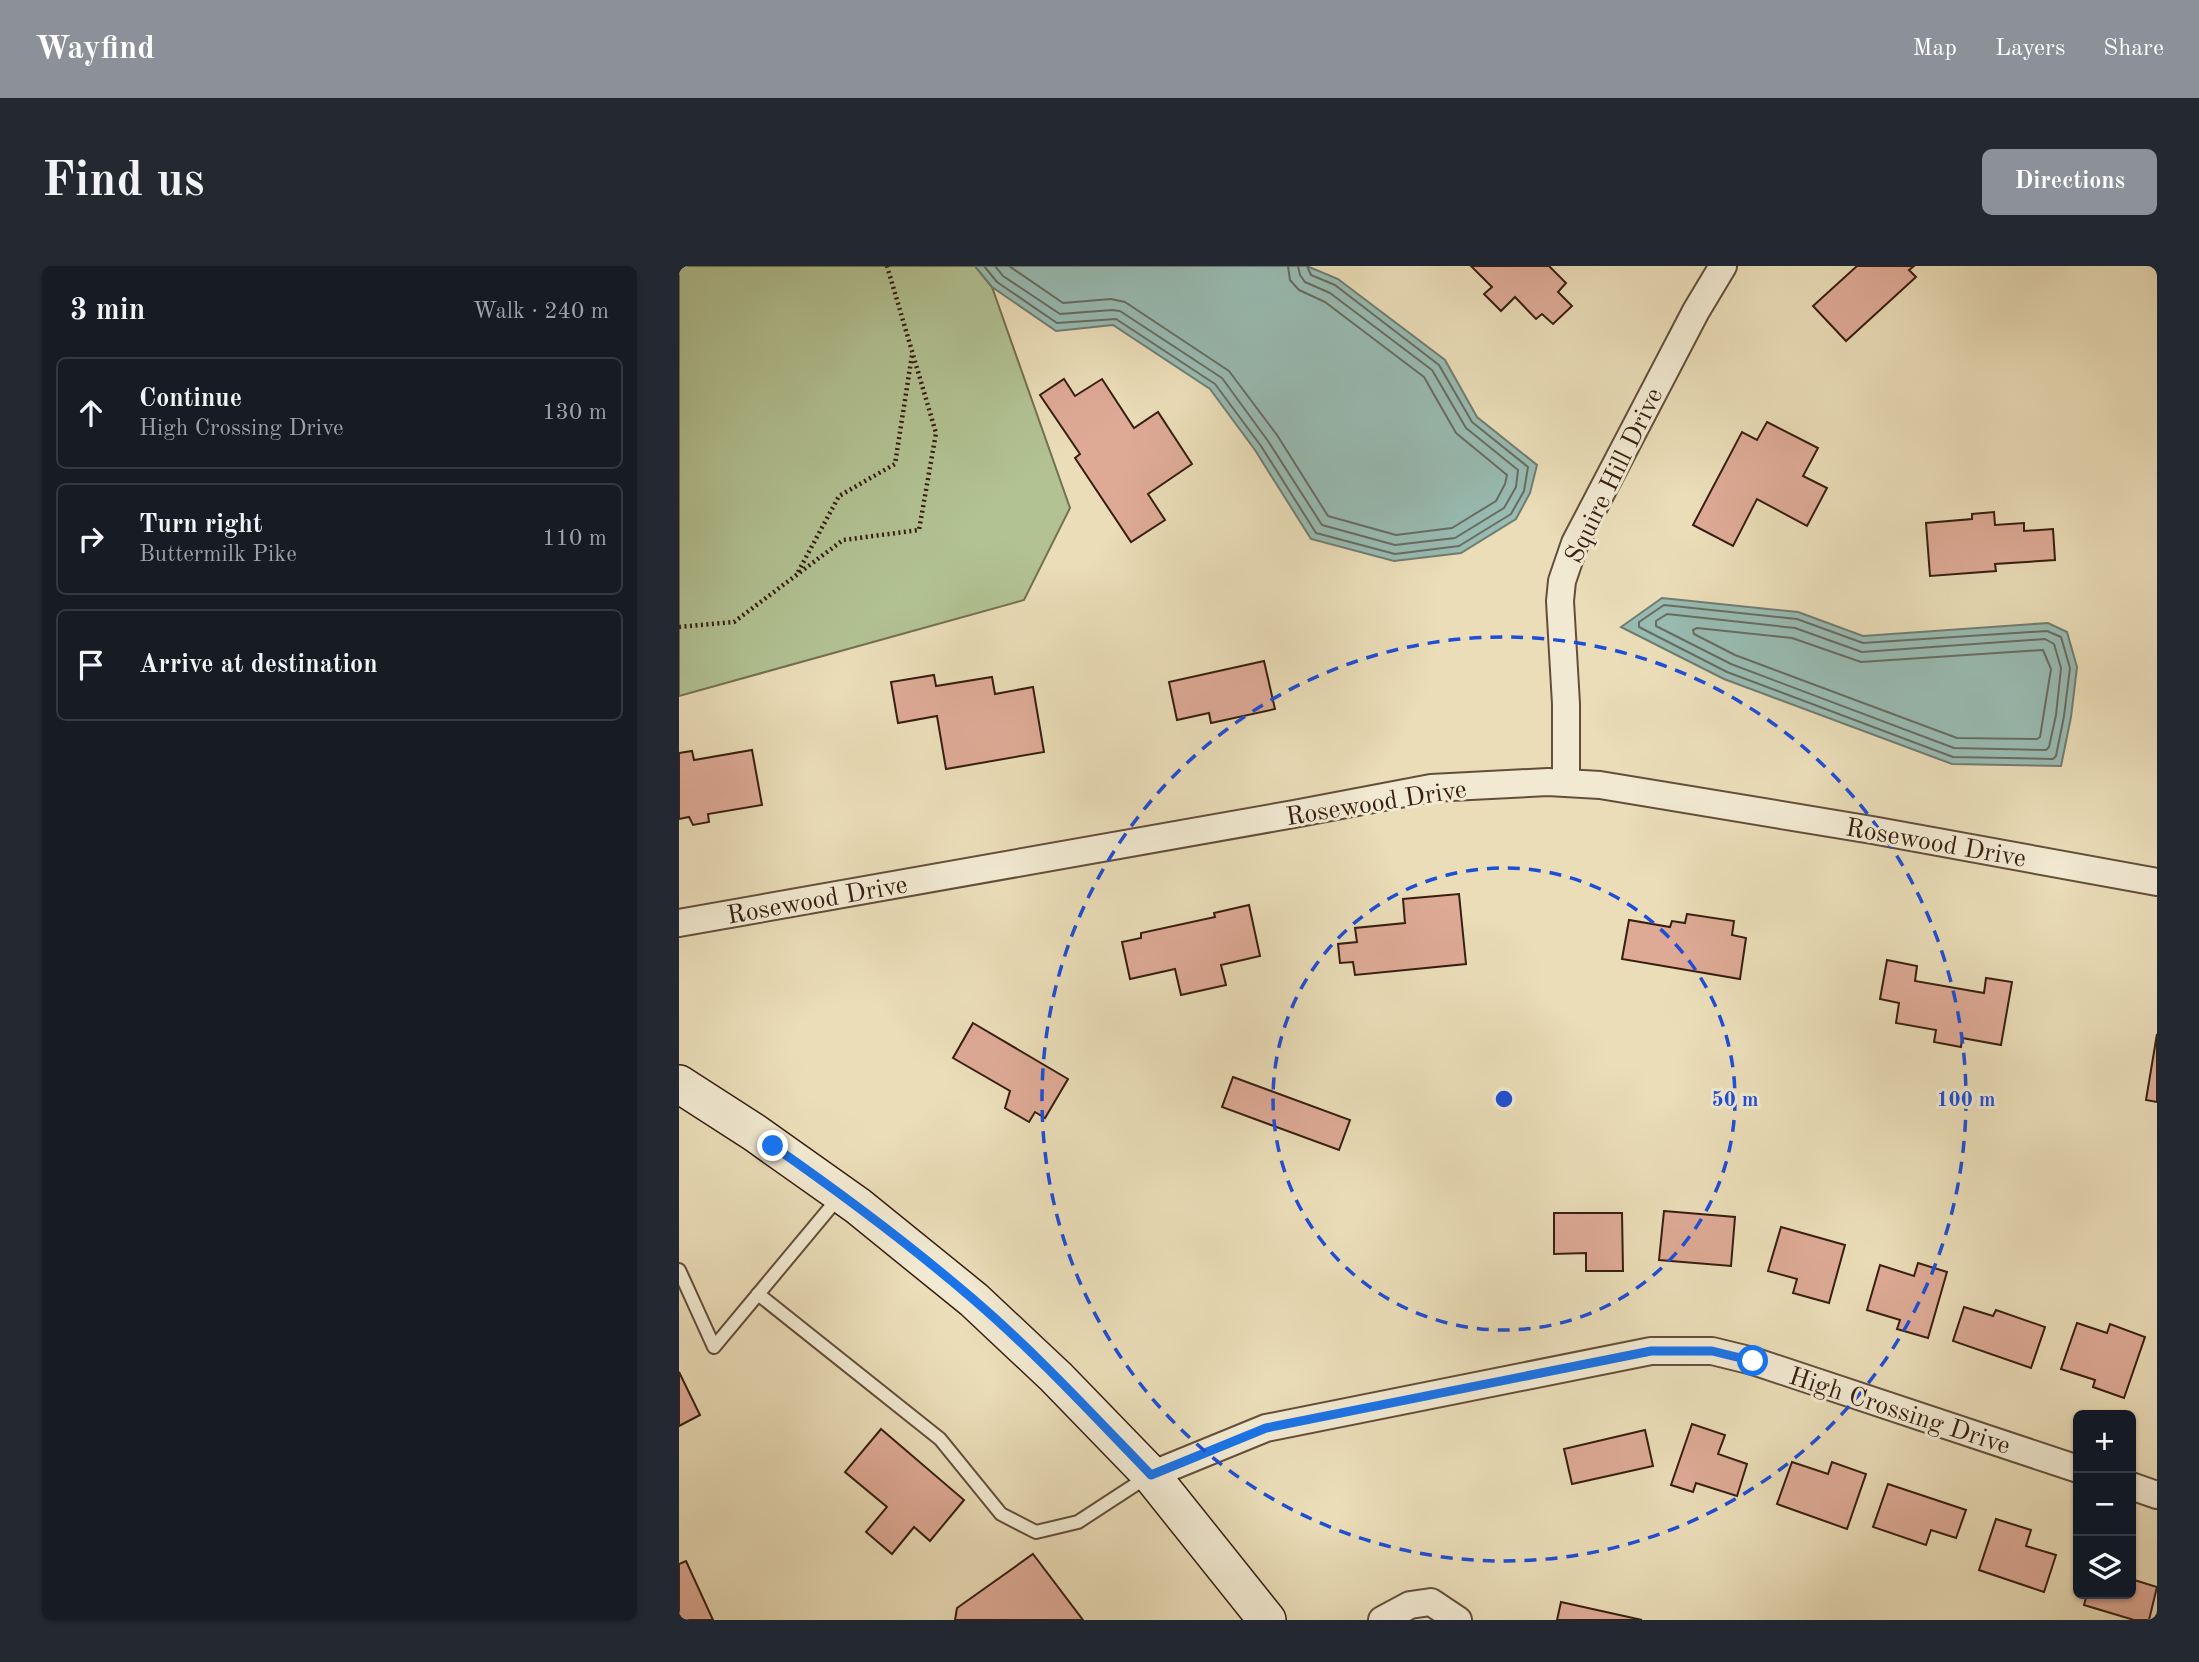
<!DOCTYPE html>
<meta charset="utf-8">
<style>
:root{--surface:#171b24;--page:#242831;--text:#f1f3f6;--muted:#9ea1a6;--line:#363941;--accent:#8c9099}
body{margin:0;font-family:"Old Standard TT",serif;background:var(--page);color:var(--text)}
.controls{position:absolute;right:21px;bottom:21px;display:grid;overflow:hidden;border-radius:10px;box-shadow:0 2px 5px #0004}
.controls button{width:63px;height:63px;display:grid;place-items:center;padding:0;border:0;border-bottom:2px solid var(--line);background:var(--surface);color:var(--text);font:35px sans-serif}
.stop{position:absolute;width:21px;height:21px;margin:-16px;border:5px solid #1a73e8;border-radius:50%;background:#fff}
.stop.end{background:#1a73e8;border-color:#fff;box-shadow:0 2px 7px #0008}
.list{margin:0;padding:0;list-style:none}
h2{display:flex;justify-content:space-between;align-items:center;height:91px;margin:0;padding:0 28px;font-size:30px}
h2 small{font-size:23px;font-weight:400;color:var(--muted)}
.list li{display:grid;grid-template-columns:46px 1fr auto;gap:21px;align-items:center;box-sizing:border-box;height:112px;margin:0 14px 14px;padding:0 14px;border:2px solid var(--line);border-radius:10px}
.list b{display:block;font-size:26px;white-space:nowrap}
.list p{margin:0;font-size:23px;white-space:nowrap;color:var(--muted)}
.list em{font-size:23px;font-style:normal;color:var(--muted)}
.icon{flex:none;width:38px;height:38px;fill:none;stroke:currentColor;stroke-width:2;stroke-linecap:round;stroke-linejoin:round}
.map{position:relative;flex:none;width:1478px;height:1354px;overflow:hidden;border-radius:10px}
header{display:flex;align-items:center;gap:42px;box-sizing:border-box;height:98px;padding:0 35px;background:var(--accent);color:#fff}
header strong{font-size:33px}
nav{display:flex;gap:38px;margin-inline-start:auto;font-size:24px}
.intro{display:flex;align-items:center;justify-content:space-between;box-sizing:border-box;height:168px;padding:0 42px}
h1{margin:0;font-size:49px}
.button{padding:18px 32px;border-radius:10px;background:var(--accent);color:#fff;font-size:24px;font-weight:700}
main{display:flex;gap:42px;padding:0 42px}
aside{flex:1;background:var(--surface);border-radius:10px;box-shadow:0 2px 5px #0004}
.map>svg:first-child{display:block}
.green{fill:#b2c293;stroke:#747052;stroke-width:2}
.water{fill:#98bbb2;stroke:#717c72;stroke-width:2}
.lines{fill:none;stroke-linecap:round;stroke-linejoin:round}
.shore{stroke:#686c62;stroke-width:2}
.building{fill:#deaa96;stroke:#371e11;stroke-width:2}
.lane-casing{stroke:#644e3b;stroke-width:16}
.street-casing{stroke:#644e3b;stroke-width:30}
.secondary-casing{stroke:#371e11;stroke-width:40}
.path{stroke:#371e11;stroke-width:4.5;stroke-dasharray:2 3.5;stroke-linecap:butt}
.lane{stroke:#f1e9d1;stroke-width:12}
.street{stroke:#f1e9d1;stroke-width:26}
.secondary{stroke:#f1e9d1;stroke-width:37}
.route{stroke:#1a73e8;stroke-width:9}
.ring{fill:none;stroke:#1d4ed8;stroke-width:3.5;stroke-dasharray:12 9}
.labels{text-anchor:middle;stroke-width:6;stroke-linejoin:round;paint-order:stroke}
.street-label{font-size:26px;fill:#371e11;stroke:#f1e9d1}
.centre{fill:#1d4ed8;stroke:#f1e9d1;stroke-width:3.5}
.ring-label{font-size:21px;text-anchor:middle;font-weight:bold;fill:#1d4ed8;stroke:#f1e9d1;stroke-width:6;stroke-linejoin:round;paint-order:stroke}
</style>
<header>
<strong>Wayfind</strong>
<nav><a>Map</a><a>Layers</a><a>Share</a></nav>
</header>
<div class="intro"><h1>Find us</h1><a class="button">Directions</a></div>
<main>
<aside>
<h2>3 min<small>Walk · 240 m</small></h2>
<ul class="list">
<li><svg class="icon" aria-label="ahead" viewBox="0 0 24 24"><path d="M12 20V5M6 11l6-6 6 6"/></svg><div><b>Continue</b><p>High Crossing Drive</p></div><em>130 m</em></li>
<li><svg class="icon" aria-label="right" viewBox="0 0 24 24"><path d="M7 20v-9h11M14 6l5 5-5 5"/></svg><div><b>Turn right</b><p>Buttermilk Pike</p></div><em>110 m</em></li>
<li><svg class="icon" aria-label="arrive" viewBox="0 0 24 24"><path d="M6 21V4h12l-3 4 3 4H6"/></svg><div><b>Arrive at destination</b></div></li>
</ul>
</aside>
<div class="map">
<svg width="1478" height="1354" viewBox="0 0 1478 1354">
<rect width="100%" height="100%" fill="#eaddb8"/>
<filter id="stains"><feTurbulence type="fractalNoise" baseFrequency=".00286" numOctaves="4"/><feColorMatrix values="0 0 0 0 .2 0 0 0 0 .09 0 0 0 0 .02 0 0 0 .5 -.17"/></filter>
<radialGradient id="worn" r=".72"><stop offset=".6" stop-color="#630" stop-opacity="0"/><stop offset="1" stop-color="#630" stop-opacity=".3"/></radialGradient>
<polygon class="green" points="0,0 296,0 313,21 391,242 345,334 0,430"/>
<g class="water">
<polygon points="296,0 628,0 659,13 766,94 798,151 858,199 851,227 837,253 782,287 715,295 632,273 576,184 531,123 434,59 377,65 313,21"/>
<polygon points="983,332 1119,346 1184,370 1369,357 1388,366 1398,401 1392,451 1382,500 1273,498 1045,413 942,361"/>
</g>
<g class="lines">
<g class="shore">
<polyline points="305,0 318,16 378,57 437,53 536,118 582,180 637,267 716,288 780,280 832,248 845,225 849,201 793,156 760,99 656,19 632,9 628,0"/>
<polyline points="316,0 324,10 381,48 433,44 441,45 543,112 589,175 643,259 716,279 776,272 825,242 837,221 839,204 787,162 753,104 651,27 626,16 621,9 619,0"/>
<polyline points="330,0 384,37 432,33 446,36 550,105 598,169 649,250 717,269 773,262 817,235 826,218 828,209 777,167 745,111 646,36 620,24 611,14 609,0"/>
<polygon points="985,339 1118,353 1184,377 1368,365 1382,371 1391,402 1385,450 1377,490 1374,493 1274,491 1048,406 960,361 960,356"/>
<polygon points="988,348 1116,362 1183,386 1366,373 1375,378 1382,402 1377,449 1370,481 1367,484 1275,482 1052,398 977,360 977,355"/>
<polygon points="1018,362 1113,372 1182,396 1364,384 1372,403 1361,471 1358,473 1278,472 1056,389 1015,368 1014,364"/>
</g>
</g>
<g class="building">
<polygon points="792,0 870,0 887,17 879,26 893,40 874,58 863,48 857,53 836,31 822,45 805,28 813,21"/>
<polygon points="1178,0 1235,0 1230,4 1237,11 1167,75 1134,40"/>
<polygon points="385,113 396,130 423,113 455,162 479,146 513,198 469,228 486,254 452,276 396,192 401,188 361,129"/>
<polygon points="1088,156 1139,182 1124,210 1148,222 1128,260 1078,233 1054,280 1014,259 1063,166 1078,174"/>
<polygon points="1315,246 1316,259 1345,257 1345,265 1374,263 1376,294 1316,298 1317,305 1251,310 1247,257 1293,253 1293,248"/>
<polygon points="585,395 596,443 532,457 530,447 498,454 490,416"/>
<polygon points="255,409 257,420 313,411 316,428 354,421 365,486 267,503 258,450 219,457 212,416"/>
<polygon points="73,484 83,539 29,548 30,556 14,559 10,551 0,553 0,487 13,485 15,494"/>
<polygon points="780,628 787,698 676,709 674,696 661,697 659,678 678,676 676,662 726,657 724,633"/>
<polygon points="570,639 581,690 542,699 547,719 502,729 496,703 451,713 443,676 462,672 462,667 536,651 535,647"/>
<polygon points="1008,648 1055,655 1053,669 1067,672 1061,713 943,693 950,654 991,661 993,655 1006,657"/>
<polygon points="1208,694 1238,700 1236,715 1305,727 1307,712 1333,716 1322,779 1283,772 1282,781 1255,776 1257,764 1217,757 1220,737 1201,733"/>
<polygon points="294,757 389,813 366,852 356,846 350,856 326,842 331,825 274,792"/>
<polygon points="1478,768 1478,836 1467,834"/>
<polygon points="554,811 671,854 660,884 543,841"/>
<polygon points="985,945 1056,951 1052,1000 980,994"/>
<polygon points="875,947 943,947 944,1005 907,1005 907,987 875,988"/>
<polygon points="1102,961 1166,979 1150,1037 1114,1027 1118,1013 1089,1005"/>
<polygon points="1239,997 1268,1006 1249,1072 1218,1063 1221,1054 1188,1044 1201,999 1235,1010"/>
<polygon points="1285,1041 1314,1050 1317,1044 1366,1061 1352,1102 1274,1075"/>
<polygon points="1398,1057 1428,1067 1431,1058 1466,1071 1445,1132 1414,1121 1416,1114 1382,1103"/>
<polygon points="0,1106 21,1149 0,1160"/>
<polygon points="1013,1158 1046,1169 1039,1188 1068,1198 1058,1230 1017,1217 1014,1226 992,1219"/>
<polygon points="202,1163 285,1234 251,1275 235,1261 213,1288 187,1266 208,1241 166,1206"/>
<polygon points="966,1164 974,1200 893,1218 885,1183"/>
<polygon points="1113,1196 1149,1208 1153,1196 1187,1208 1168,1263 1098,1238"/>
<polygon points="1209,1218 1287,1244 1277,1272 1252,1264 1247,1279 1194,1261"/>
<polygon points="1317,1253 1352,1264 1347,1280 1377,1289 1365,1326 1300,1304"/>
<polygon points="354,1288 404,1354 276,1354 278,1342"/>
<polygon points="7,1295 34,1354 0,1354 0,1298"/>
<polygon points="1452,1313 1478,1321 1470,1354 1455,1354 1405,1339 1408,1328 1452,1328"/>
<polygon points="882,1336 963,1354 878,1354"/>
</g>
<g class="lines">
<defs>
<g id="lane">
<polyline points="0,1004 35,1081 160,931"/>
<polyline points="79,1028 261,1173 322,1248 357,1266 399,1256 468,1211"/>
</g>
<g id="street">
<polyline points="887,517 887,438 881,335 883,315 896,277 1017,45 1044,0"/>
<polyline points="0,657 615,548 752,522 869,516 921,519 1193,564 1478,616"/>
<polyline points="472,1209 587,1162 972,1085 1033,1085 1074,1095 1399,1203"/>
<polyline points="1452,1220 1478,1229"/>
<polyline points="703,1354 731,1339 752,1336 779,1354"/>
</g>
<polyline id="secondary" points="0,818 76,867 179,940 295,1034 377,1111 472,1209 588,1354"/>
</defs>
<use href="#lane" class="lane-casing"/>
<use href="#street" class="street-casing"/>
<use href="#secondary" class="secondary-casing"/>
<g class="path">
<polyline points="119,306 160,230 216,198 233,89"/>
<polyline points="0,361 55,356 164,274 240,264 257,167 208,0"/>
</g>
<use href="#lane" class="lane"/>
<use href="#street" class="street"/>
<use href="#secondary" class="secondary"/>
</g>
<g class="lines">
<path class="route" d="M94,880C163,928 230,978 294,1033C357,1087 414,1149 472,1209L587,1162L972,1085H1033L1074,1095"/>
</g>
<g class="ring">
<circle cx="825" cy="833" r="231"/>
<circle cx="825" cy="833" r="462"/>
</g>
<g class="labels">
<g class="street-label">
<text transform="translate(934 209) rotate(-64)" y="9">Squire Hill Drive</text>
<text transform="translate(697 536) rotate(-9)" y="9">Rosewood Drive</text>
<text transform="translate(1257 576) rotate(10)" y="9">Rosewood Drive</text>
<text transform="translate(138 633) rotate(-10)" y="9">Rosewood Drive</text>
<text transform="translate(1221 1144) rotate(18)" y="9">High Crossing Drive</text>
</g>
</g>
<circle cx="825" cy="833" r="10" class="centre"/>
<g class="ring-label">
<text x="1056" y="840">50 m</text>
<text x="1287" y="840">100 m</text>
</g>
<rect width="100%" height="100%" filter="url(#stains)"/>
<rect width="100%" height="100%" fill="url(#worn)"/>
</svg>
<div class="controls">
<button>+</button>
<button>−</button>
<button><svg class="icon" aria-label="layers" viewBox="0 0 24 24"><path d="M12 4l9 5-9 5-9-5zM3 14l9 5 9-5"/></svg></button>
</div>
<div class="stop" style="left:1074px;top:1095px"></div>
<div class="stop end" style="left:94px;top:880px"></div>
</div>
</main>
